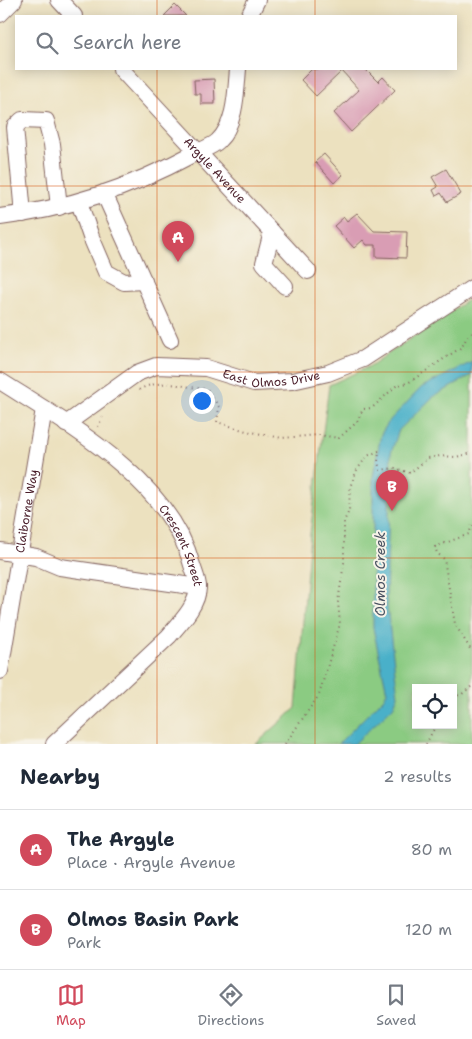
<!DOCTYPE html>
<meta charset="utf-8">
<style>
:root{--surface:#fff;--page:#f6f6f7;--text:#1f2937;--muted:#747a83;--line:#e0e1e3;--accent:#d1495b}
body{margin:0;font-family:"Shantell Sans",sans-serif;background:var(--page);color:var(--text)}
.controls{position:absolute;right:15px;bottom:15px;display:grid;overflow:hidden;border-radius:0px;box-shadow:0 2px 12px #0003}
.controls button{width:45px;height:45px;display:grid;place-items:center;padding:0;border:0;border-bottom:1px solid var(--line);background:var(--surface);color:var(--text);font:25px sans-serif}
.you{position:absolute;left:201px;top:400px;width:18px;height:18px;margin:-12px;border:4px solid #fff;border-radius:50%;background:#1a73e8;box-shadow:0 0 0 8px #1a73e833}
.badge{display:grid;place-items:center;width:32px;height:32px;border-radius:50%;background:var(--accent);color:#fff;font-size:16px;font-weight:700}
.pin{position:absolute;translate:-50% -41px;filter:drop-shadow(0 1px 2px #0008)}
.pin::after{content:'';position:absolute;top:26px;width:18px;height:15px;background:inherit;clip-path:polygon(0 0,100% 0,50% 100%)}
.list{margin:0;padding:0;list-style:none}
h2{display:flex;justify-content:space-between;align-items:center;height:65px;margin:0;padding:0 20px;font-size:21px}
h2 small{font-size:16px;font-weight:400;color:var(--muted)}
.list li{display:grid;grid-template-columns:32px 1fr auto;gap:15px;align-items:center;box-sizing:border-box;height:80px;padding:0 20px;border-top:1px solid var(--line)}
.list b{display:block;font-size:19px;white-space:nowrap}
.list p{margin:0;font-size:16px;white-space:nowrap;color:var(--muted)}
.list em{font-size:16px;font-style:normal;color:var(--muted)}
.icon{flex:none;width:28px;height:28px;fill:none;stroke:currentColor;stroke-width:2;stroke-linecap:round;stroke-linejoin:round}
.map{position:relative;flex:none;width:472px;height:744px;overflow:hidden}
.search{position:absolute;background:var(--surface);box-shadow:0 2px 12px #0003;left:15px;right:15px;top:15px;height:55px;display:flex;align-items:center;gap:12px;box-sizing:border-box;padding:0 18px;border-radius:0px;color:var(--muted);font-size:19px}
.sheet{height:225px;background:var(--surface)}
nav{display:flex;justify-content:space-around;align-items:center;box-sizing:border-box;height:70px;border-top:1px solid var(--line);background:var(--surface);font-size:14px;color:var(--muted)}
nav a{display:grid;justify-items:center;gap:2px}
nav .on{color:var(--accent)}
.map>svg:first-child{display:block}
.green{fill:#8bcb82;stroke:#6a7556;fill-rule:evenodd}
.water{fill:#4ab0c9;stroke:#4a687a}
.building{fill:#d99db4}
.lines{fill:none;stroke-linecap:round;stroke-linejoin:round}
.minor-casing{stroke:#83635f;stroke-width:18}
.path{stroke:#83635f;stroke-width:2;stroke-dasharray:1 4;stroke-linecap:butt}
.minor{stroke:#fff;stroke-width:16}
.grid{fill:none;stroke:#d8530f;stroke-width:1;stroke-opacity:0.55}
.labels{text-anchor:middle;stroke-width:4;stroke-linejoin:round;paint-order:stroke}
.street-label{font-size:12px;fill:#4a1f2b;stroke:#f7f3e8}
.water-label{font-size:14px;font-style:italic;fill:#4a5262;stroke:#f7f3e8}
</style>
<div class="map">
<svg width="472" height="744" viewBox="0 0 472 744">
<rect width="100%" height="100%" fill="#f7f3e8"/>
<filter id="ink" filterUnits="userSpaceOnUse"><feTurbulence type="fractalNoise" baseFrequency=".02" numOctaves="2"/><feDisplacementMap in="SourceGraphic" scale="10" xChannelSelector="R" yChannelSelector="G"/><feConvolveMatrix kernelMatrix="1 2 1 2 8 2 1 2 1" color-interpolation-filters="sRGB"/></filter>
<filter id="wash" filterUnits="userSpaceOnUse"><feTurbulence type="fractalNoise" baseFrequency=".0096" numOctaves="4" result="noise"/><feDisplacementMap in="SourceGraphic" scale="20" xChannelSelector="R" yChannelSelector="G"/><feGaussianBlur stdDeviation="1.12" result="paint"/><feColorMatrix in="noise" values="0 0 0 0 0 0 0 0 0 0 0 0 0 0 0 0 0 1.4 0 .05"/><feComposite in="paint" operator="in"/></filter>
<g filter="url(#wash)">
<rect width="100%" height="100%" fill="#ece1bf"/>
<path class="green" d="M472,297V744H256L296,708L310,534L329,385L370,366ZM416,688H453V725H416Z"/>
<polygon class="water" points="472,362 472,375 433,397 399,430 391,453 386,598 398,696 393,707 354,744 338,744 384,698 387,692 373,628 373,477 381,434 390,420 422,387"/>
<g id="blocks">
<g class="building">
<polygon points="175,5 186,16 164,16"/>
<polygon points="312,69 365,69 378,82 383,77 395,90 351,132 334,113 359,90 342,71 316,96 301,80"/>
<polygon points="214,79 215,104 201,104 201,94 195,94 194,80"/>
<polygon points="324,154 343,175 334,183 315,162"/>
<polygon points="446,169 461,194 447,202 441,193 436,196 433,190 438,187 432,177"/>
<polygon points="357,213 374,231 407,232 406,258 376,257 376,245 367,245 363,240 354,248 334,226 344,217 347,221"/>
</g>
</g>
</g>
<g filter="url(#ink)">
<use href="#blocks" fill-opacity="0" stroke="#83635f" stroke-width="1"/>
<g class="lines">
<defs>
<g id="minor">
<polyline points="59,0 74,16"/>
<polyline points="0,14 14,0"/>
<polyline points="249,16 257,0"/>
<path id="s1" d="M121,69L308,271"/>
<polyline points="104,193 170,340"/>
<polyline points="79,202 91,237 106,272 124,282 144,281"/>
<polyline points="23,214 15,127 22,120 46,121 52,144 59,207"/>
<path d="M0,217C67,209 132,187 191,155C199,151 212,147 218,141C236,124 236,91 238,69"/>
<polyline points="272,232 264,263 285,286"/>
<path id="s2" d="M0,381C69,425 169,480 192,565C194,572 198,580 198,587C198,605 180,623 169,636L54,744"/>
<path id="s3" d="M66,424L137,373L156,366L206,368L254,383L292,381L328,373L363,359L472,288"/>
<polyline points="0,551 36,557 60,567 198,587"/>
<path id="s4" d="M0,671L44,409"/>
</g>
</defs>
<use href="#minor" class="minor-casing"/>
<g class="path">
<path d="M139,390C159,377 185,388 207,389L219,407L217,422L246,431L282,438L319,435L339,438L357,422L363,409L372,408L397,385L408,383L445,358L462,347L467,337L472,333"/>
<polyline points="98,427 103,416"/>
<polyline points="472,525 469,534 435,547 437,553 444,559 455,624 472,652"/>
<polyline points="453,697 462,694 472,686"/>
<polyline points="285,744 319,695 340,624 338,602 344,563 344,521 349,511 350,487 357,470 367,456 379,451 378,462 380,470 395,468 410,473 428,458 440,456 456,457 472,453"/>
<polyline points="426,744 436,725"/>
</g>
<use href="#minor" class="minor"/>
</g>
</g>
<path class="grid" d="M157,0V16M315,0V16M157,69V744M315,69V744M0,186H472M0,372H472M0,558H472"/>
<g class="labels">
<g class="street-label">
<text dy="4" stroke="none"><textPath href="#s1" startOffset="138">Argyle Avenue</textPath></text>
<text dy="4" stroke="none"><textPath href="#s3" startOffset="225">East Olmos Drive</textPath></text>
<text dy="4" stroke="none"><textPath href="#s4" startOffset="162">Claiborne Way</textPath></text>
<text dy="4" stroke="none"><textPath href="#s2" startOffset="250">Crescent Street</textPath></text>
</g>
<g class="water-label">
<text transform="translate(380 574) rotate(-90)" y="5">Olmos Creek</text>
</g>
</g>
</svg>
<div class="controls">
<button><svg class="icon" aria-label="locate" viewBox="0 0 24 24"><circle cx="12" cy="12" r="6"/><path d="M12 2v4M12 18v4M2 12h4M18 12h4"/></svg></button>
</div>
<div class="you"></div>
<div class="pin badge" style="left:178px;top:262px">A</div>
<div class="pin badge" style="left:392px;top:511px">B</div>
<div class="search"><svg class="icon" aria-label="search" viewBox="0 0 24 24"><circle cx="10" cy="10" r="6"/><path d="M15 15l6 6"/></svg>Search here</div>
</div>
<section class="sheet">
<h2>Nearby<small>2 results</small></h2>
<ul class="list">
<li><span class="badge">A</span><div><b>The Argyle</b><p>Place · Argyle Avenue</p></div><em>80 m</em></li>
<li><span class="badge">B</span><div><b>Olmos Basin Park</b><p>Park</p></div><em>120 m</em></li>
</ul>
</section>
<nav>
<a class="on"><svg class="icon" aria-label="map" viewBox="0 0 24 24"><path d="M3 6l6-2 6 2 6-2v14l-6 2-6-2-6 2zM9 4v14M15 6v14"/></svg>Map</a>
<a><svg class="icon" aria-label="directions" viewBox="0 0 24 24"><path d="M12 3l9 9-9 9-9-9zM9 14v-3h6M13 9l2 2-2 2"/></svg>Directions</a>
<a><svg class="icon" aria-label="saved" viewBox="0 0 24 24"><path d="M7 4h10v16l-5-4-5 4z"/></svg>Saved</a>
</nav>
